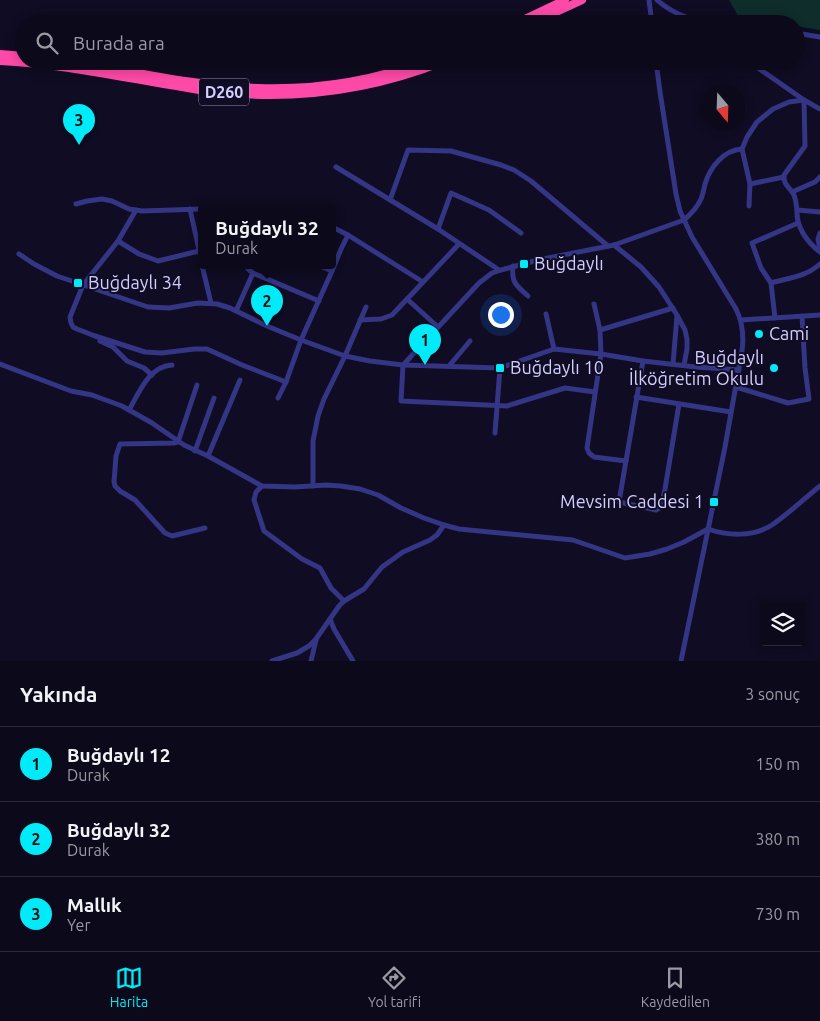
<!DOCTYPE html>
<html lang="tr">
<meta charset="utf-8">
<style>
:root{--surface:#0b091a;--page:#191727;--text:#f1f3f6;--muted:#9a9aa2;--line:#2b2a39;--accent:#00ebf9}
body{margin:0;font-family:Ubuntu,sans-serif;background:var(--page);color:var(--text)}
.controls{position:absolute;right:15px;bottom:15px;display:grid;overflow:hidden;border-radius:5px;box-shadow:0 2px 12px #0003}
.controls button{width:45px;height:45px;display:grid;place-items:center;padding:0;border:0;border-bottom:1px solid var(--line);background:var(--surface);color:var(--text);font:25px sans-serif}
.compass{position:absolute;left:700px;top:85px;width:45px;height:45px;border-radius:50%;background:var(--surface);box-shadow:0 2px 12px #0003;rotate:161deg}
.you{position:absolute;left:500px;top:314px;width:18px;height:18px;margin:-12px;border:4px solid #fff;border-radius:50%;background:#1a73e8;box-shadow:0 0 0 8px #1a73e833}
.badge{display:grid;place-items:center;width:32px;height:32px;border-radius:50%;background:var(--accent);color:#111;font-size:16px;font-weight:700}
.pin{position:absolute;translate:-50% -41px;filter:drop-shadow(0 1px 2px #0008)}
.pin::after{content:'';position:absolute;top:26px;width:18px;height:15px;background:inherit;clip-path:polygon(0 0,100% 0,50% 100%)}
.popup{position:absolute;left:198px;top:204px;width:138px;height:65px;box-sizing:border-box;display:grid;place-content:center;border-radius:5px;background:var(--surface);filter:drop-shadow(0 1px 4px #0005);font-size:16px;white-space:nowrap;color:var(--muted)}
.popup b{font-size:19px;color:var(--text)}
.popup::after{content:'';position:absolute;left:50%;top:100%;margin-left:-10px;border:10px solid transparent;border-top-color:var(--surface)}
.list{margin:0;padding:0;list-style:none}
h2{display:flex;justify-content:space-between;align-items:center;height:65px;margin:0;padding:0 20px;font-size:21px}
h2 small{font-size:16px;font-weight:400;color:var(--muted)}
.list li{display:grid;grid-template-columns:32px 1fr auto;gap:15px;align-items:center;box-sizing:border-box;height:75px;padding:0 20px;border-top:1px solid var(--line)}
.list b{display:block;font-size:19px;white-space:nowrap}
.list p{margin:0;font-size:16px;white-space:nowrap;color:var(--muted)}
.list em{font-size:16px;font-style:normal;color:var(--muted)}
.icon{flex:none;width:28px;height:28px;fill:none;stroke:currentColor;stroke-width:2;stroke-linecap:round;stroke-linejoin:round}
.map{position:relative;flex:none;width:820px;height:661px;overflow:hidden}
.search{position:absolute;background:var(--surface);box-shadow:0 2px 12px #0003;left:15px;right:15px;top:15px;height:55px;display:flex;align-items:center;gap:12px;box-sizing:border-box;padding:0 18px;border-radius:28px;color:var(--muted);font-size:19px}
.sheet{height:290px;background:var(--surface)}
nav{display:flex;justify-content:space-around;align-items:center;box-sizing:border-box;height:70px;border-top:1px solid var(--line);background:var(--surface);font-size:14px;color:var(--muted)}
nav a{display:grid;justify-items:center;gap:2px}
nav .on{color:var(--accent)}
.map>svg:first-child{display:block}
.green{fill:#0f2d2b}
.lines{fill:none;stroke-linecap:round;stroke-linejoin:round}
.minor{stroke:#343585;stroke-width:5}
.highway{stroke:#ff49a8;stroke-width:8}
.poi-dot{fill:#00ebf9;stroke:#0f0c23;stroke-width:2}
.labels{text-anchor:middle;stroke-width:4;stroke-linejoin:round;paint-order:stroke}
.shield{fill:#0f0c23;stroke:#9894bd;stroke-width:1}
.shield-label{font-size:16px;font-weight:bold;fill:#d2ceff}
.poi-label{font-size:18px;fill:#d2ceff;stroke:#0f0c23;text-anchor:start}
</style>
<div class="map">
<svg width="820" height="661" viewBox="0 0 820 661">
<rect width="100%" height="100%" fill="#0f0c23"/>
<polygon class="green" points="729,0 820,0 820,30 796,26 796,24 772,24 741,21"/>
<g class="lines">
<g class="minor">
<polyline points="649,0 652,24"/>
<path d="M657,0C675,16 695,22 718,24"/>
<polyline points="796,33 820,37"/>
<path d="M656,61L660,92L676,194L680,211L692,237L736,309C743,323 744,336 742,351L725,447L681,661"/>
<polyline points="748,61 804,100 820,109"/>
<polyline points="336,167 438,229 499,270"/>
<polyline points="750,184 784,177"/>
<polyline points="792,192 815,182 820,177"/>
<polyline points="390,200 408,150 451,151 501,165 514,170 531,181 608,246"/>
<polyline points="76,204 87,201 102,199 112,201 129,209 142,211 202,209"/>
<path d="M749,206L750,184L742,149L747,137L757,122L773,109L789,102L804,100L805,146L784,175C783,184 789,187 793,193C796,198 796,205 797,210"/>
<polyline points="190,209 202,263"/>
<polyline points="136,210 118,241 83,285 70,317 71,323 73,327 77,329 95,336 145,352 162,353 194,349 207,349 242,365 286,382"/>
<path d="M820,212L797,210C796,227 807,242 820,252"/>
<polyline points="332,227 348,235 423,282"/>
<polyline points="438,229 451,193 489,210 521,233"/>
<polyline points="820,233 818,239 820,249"/>
<polyline points="118,241 139,254 158,261 199,251"/>
<polyline points="614,245 641,267 659,287 677,315 685,330 687,339 687,349 684,365"/>
<polyline points="19,254 34,264 57,276 148,307 169,308 198,303 217,304 230,308 267,326 301,340 345,356 370,361 403,365 500,368 554,349 601,354 643,361 696,367 739,370"/>
<polyline points="202,265 211,303"/>
<polyline points="245,265 249,270 253,273 319,301"/>
<polyline points="318,265 332,271"/>
<path d="M513,266C511,283 517,286 528,296"/>
<path d="M771,283C788,278 806,277 820,264"/>
<polyline points="407,299 438,327"/>
<polyline points="594,304 600,330 601,354 587,448 589,453 594,457 626,461"/>
<polyline points="236,311 253,273"/>
<polyline points="546,314 554,349"/>
<polyline points="775,318 771,283 761,268 752,243 798,223"/>
<polyline points="360,320 381,319 392,315 459,244"/>
<polyline points="741,320 820,315"/>
<polyline points="600,330 673,308"/>
<polyline points="100,341 113,347 127,361 144,368 152,375"/>
<polyline points="643,361 619,502 656,510 661,507 665,489 679,404"/>
<path d="M0,364L71,391L92,395L122,406L152,423L184,445L208,456L262,486L295,487L326,485L341,486L360,489L378,495L401,508L424,518L444,525L459,529L573,540L625,558L650,554L667,549L684,542L708,529C728,536 753,537 772,525C788,514 805,498 820,486"/>
<polyline points="673,364 677,316"/>
<polyline points="449,366 470,341"/>
<polyline points="197,385 178,442 174,443 120,444 116,456 114,482 115,486 120,491 135,500 165,533 172,536 205,528"/>
<polyline points="736,387 788,403 809,399 805,368 802,316"/>
<path d="M595,392L565,388L507,406L401,401L403,365L479,283L492,273L501,270L538,260L614,245L684,220C691,214 697,208 701,199C703,194 704,189 705,184C710,167 724,150 742,149"/>
<polyline points="636,397 731,412"/>
<polyline points="278,398 286,382 301,340 332,271 341,249 348,235"/>
<path d="M129,410C139,393 149,366 172,365"/>
<polyline points="495,433 500,368"/>
<polyline points="195,451 214,398"/>
<polyline points="208,456 240,380"/>
<polyline points="262,486 256,492 254,500 264,531 302,559 320,568 331,588 344,601"/>
<polyline points="313,486 313,441 318,416 324,399 345,356 366,307"/>
<polyline points="330,619 334,629 353,661"/>
<polyline points="272,661 297,653 309,646 316,639 339,606 344,601 364,589 382,567 403,552 430,540 437,535 444,525"/>
<polyline points="311,661 316,640"/>
</g>
<g class="highway">
<polyline points="514,24 565,0"/>
<polyline points="530,24 582,0"/>
<polyline points="0,54 24,56"/>
<path d="M0,61C67,64 133,80 199,90C284,102 365,93 445,61"/>
<path d="M70,61C132,71 195,86 258,88C315,90 372,81 426,61"/>
</g>
</g>
<g class="poi-dot">
<rect x="519" y="259" width="10" height="10" rx="2.5"/>
<rect x="73" y="278" width="10" height="10" rx="2.5"/>
<circle cx="759" cy="334" r="5"/>
<rect x="495" y="363" width="10" height="10" rx="2.5"/>
<circle cx="774" cy="368" r="5"/>
<rect x="709" y="497" width="10" height="10" rx="2.5"/>
</g>
<g class="labels">
<rect class="shield" x="199" y="78.5" width="50" height="27" rx="4"/>
<g class="shield-label">
<text x="224" y="98">D260</text>
</g>
<g class="poi-label">
<text x="534" y="270">Buğdaylı</text>
<text x="88" y="289">Buğdaylı 34</text>
<text x="769" y="340">Cami</text>
<text x="764" y="364" text-anchor="end">Buğdaylı<tspan x="764" dy="21">İlköğretim Okulu</tspan></text>
<text x="510" y="374">Buğdaylı 10</text>
<text x="704" y="508" text-anchor="end">Mevsim Caddesi 1</text>
</g>
</g>
</svg>
<div class="controls">
<button><svg class="icon" aria-label="layers" viewBox="0 0 24 24"><path d="M12 4l9 5-9 5-9-5zM3 14l9 5 9-5"/></svg></button>
</div>
<svg class="compass" viewBox="-18 -18 36 36"><path d="M0-13l5 13h-10z" fill="#e53935"/><path d="M0 13l5-13h-10z" fill="#9a9aa2"/></svg>
<div class="you"></div>
<div class="pin badge" style="left:425px;top:365px">1</div>
<div class="pin badge" style="left:267px;top:326px">2</div>
<div class="popup"><b>Buğdaylı 32</b>Durak</div>
<div class="pin badge" style="left:79px;top:145px">3</div>
<div class="search"><svg class="icon" aria-label="search" viewBox="0 0 24 24"><circle cx="10" cy="10" r="6"/><path d="M15 15l6 6"/></svg>Burada ara</div>
</div>
<section class="sheet">
<h2>Yakında<small>3 sonuç</small></h2>
<ul class="list">
<li><span class="badge">1</span><div><b>Buğdaylı 12</b><p>Durak</p></div><em>150 m</em></li>
<li><span class="badge">2</span><div><b>Buğdaylı 32</b><p>Durak</p></div><em>380 m</em></li>
<li><span class="badge">3</span><div><b>Mallık</b><p>Yer</p></div><em>730 m</em></li>
</ul>
</section>
<nav>
<a class="on"><svg class="icon" aria-label="map" viewBox="0 0 24 24"><path d="M3 6l6-2 6 2 6-2v14l-6 2-6-2-6 2zM9 4v14M15 6v14"/></svg>Harita</a>
<a><svg class="icon" aria-label="directions" viewBox="0 0 24 24"><path d="M12 3l9 9-9 9-9-9zM9 14v-3h6M13 9l2 2-2 2"/></svg>Yol tarifi</a>
<a><svg class="icon" aria-label="saved" viewBox="0 0 24 24"><path d="M7 4h10v16l-5-4-5 4z"/></svg>Kaydedilen</a>
</nav>
